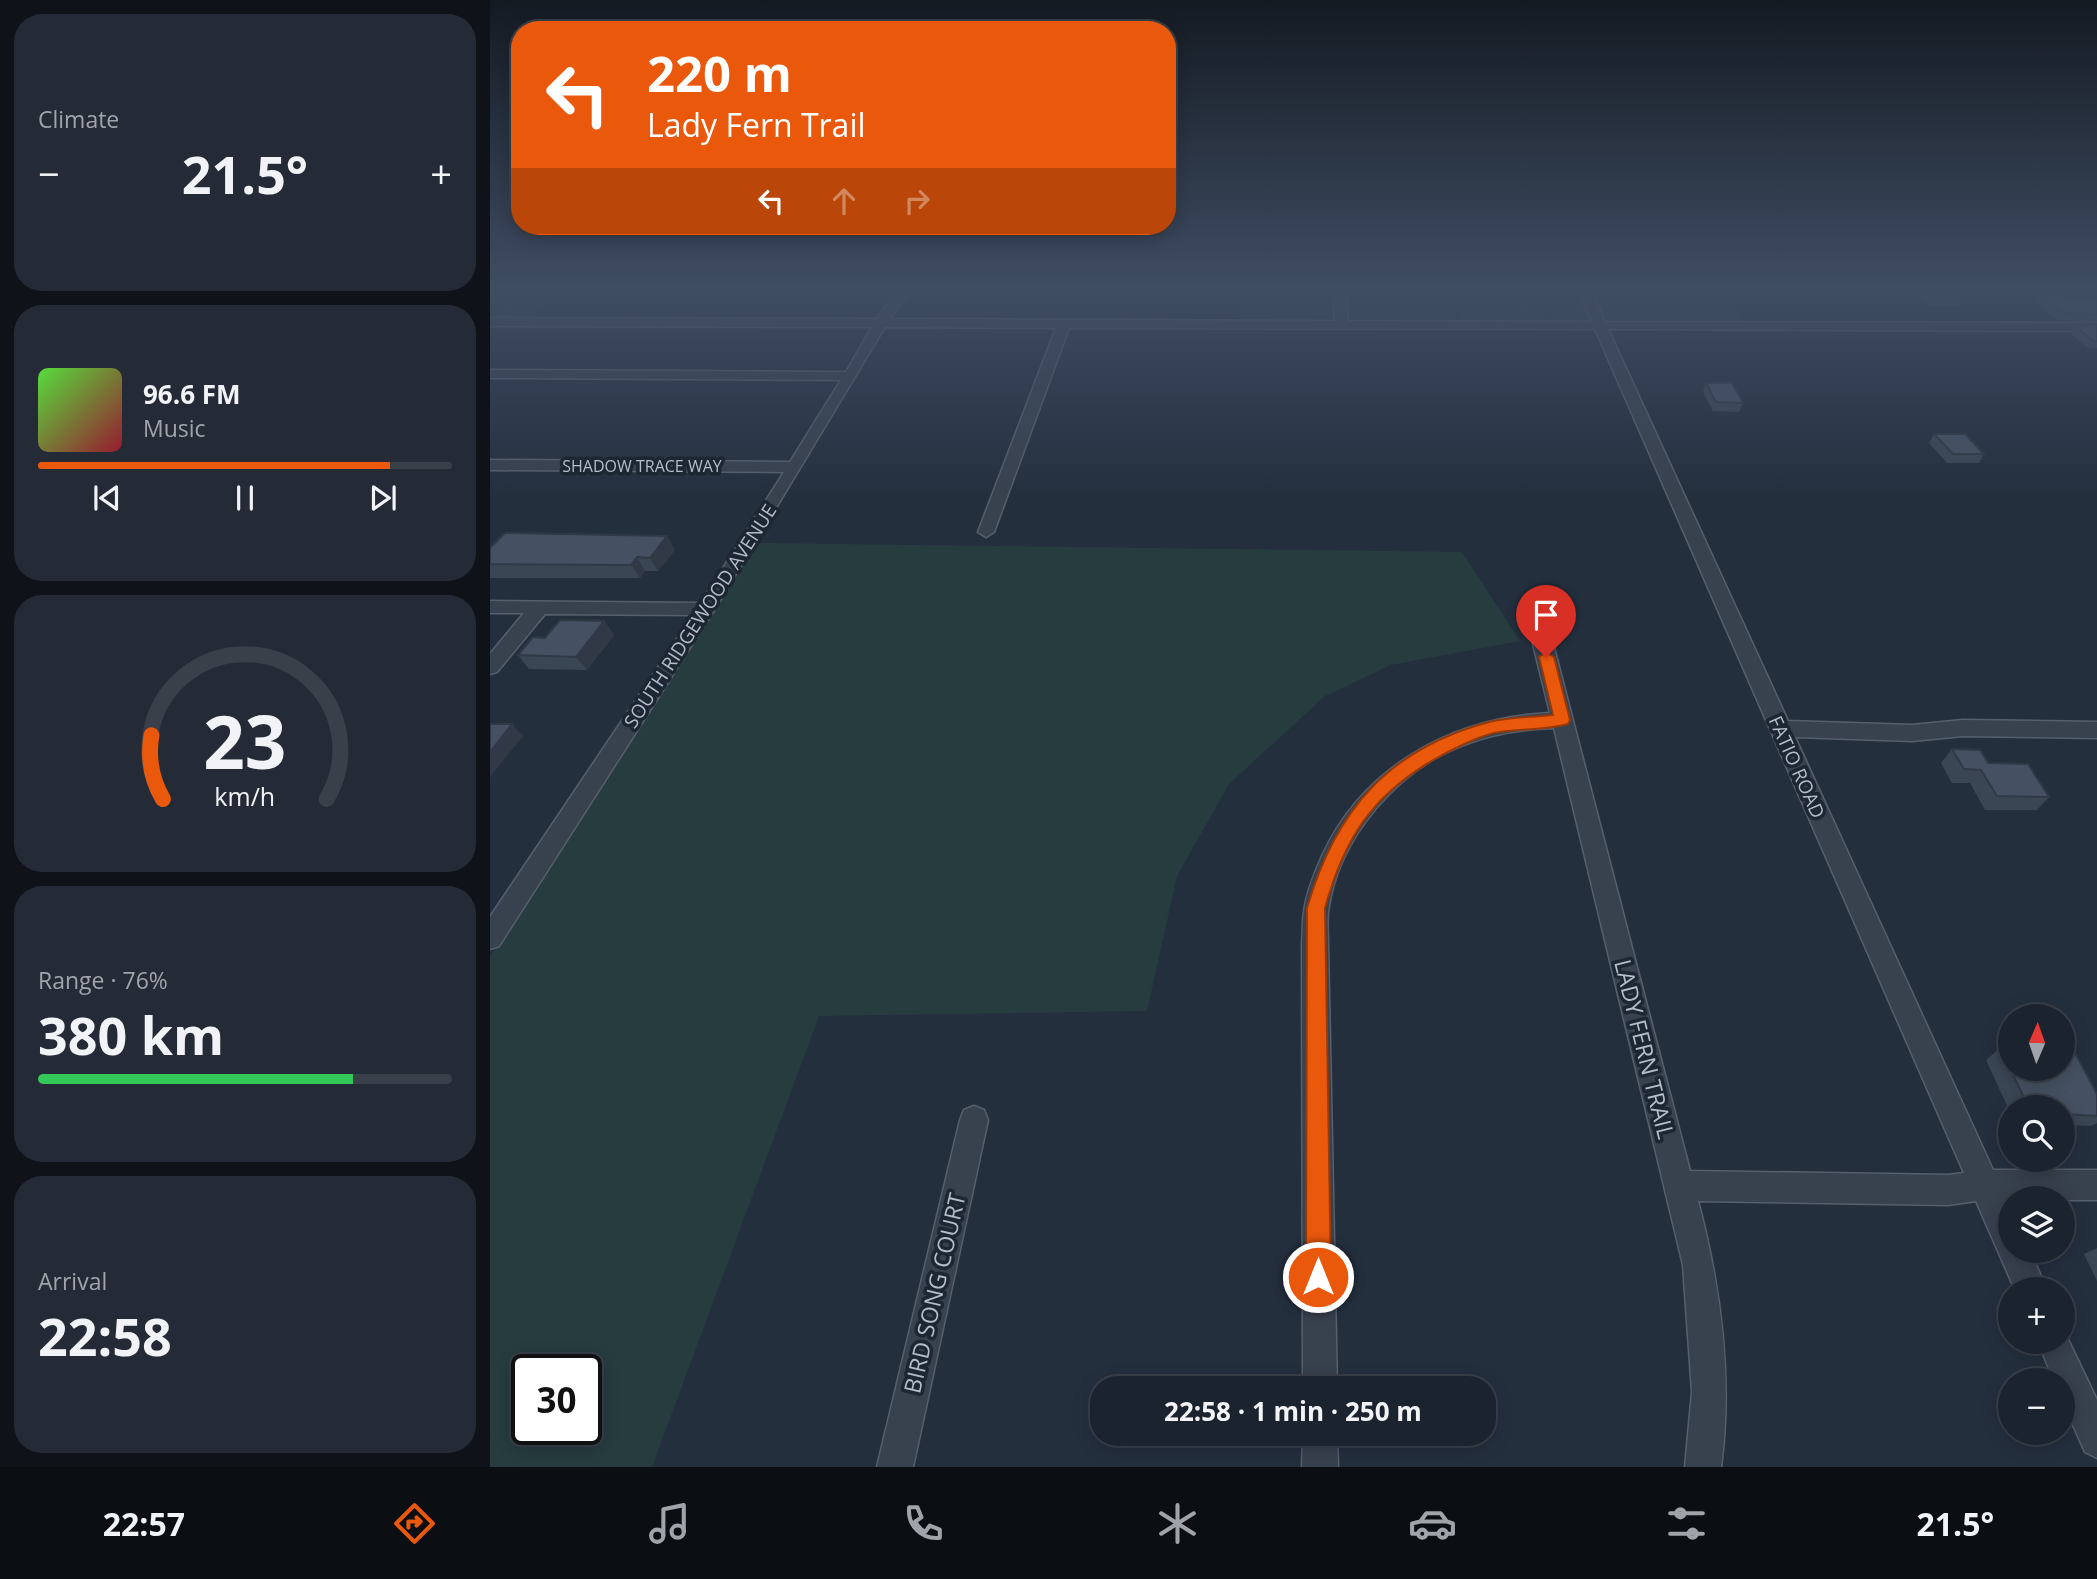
<!DOCTYPE html>
<meta charset="utf-8">
<style>
body{margin:0;font-family:"Open Sans",sans-serif;background:#242b36;color:#f1f3f6;height:100vh;display:flex;flex-direction:column;font-size:26px;white-space:nowrap}
*{box-sizing:border-box;margin:0}
p{font-size:23px;color:#a0a4aa}
.icon{flex:none;width:38px;height:38px;fill:none;stroke:currentColor;stroke-width:2;stroke-linecap:round;stroke-linejoin:round}
.map{position:relative;flex:1;overflow:hidden}
.side{display:flex;flex-direction:column;gap:14px;padding:14px;background:#0f1319;width:490px}
.side>*{flex:none}
.top-card{position:absolute;left:21px;top:21px;width:665px;height:214px;border-radius:28px;box-shadow:0 4px 18px #0003,0 0 0 2px #39404a;background:#ea580c;color:#fff;overflow:hidden}
.needle{width:46px;rotate:2deg}
.tools{position:absolute;left:1508px;top:1004px;display:grid;gap:14px}
.tools a{display:grid;place-items:center;width:77px;height:77px;border-radius:50%;background:#1b232e;box-shadow:0 4px 18px #0003,0 0 0 2px #39404a;font-size:35px}
.speed{position:absolute;left:21px;top:1354px;display:flex;gap:14px;font-size:35px;font-weight:700;text-align:center}
.speed>*{display:grid;place-content:center;width:91px;height:91px;border-radius:50%;background:#1b232e;box-shadow:0 4px 18px #0003,0 0 0 2px #39404a;line-height:1}
.speed .limit{border:4px solid #111;border-radius:10px;background:#fff;color:#111}
.pin{position:absolute;display:grid;place-items:center;width:60px;height:60px;color:#fff;margin:-72px -30px;border-radius:50% 50% 50% 0;rotate:-45deg;box-shadow:0 0 7px #0007}
.pin .icon{rotate:45deg}
.me{position:absolute;width:77px;margin:-38px;rotate:0deg;stroke-linejoin:round;filter:drop-shadow(0 0 5px #0008)}
.turn{display:flex;align-items:center;gap:24px;height:147px;padding:0 21px;font-size:32px}
.turn .icon{width:91px;height:91px;stroke-width:2.5}
.turn b{display:block;font-size:49px;line-height:60px}
.lanes{display:flex;align-items:center;height:66px;padding:0 21px;background:#0003;justify-content:center;gap:35px;direction:ltr}
.lanes .off{opacity:.35}
.big{font-size:52px;font-weight:700;line-height:1.1}
.side .card{flex:1;display:flex;flex-direction:column;justify-content:center;gap:10px;min-width:0;padding:0 24px;border-radius:28px;background:#242b36}
.side .dial{align-items:center;gap:0}
.dial svg{height:182px;overflow:visible;fill:none;stroke:#39404a;stroke-width:7;stroke-linecap:round;text-anchor:middle}
.dial text{fill:#f1f3f6;stroke:none}
.song{display:flex;align-items:center;gap:21px}
.cover{width:84px;height:84px;border-radius:10px;background:linear-gradient(135deg,hsl(110 70% 55%),hsl(350 70% 35%))}
.played{height:7px;border-radius:4px;background:linear-gradient(90deg,#ea580c 85%,#39404a 85%)}
.keys{display:flex;justify-content:space-around;direction:ltr}
.heat{display:flex;justify-content:space-between;align-items:center;font-size:38px;direction:ltr}
.charge{height:10px;border-radius:5px;background:linear-gradient(90deg,#34c759 76%,#39404a 0)}
.trip{position:absolute;left:600px;top:1376px;width:406px;height:70px;border-radius:28px;background:#1b232e;box-shadow:0 4px 18px #0003,0 0 0 2px #39404a;font-weight:700;line-height:70px;text-align:center}
.tabs{display:flex;height:112px;justify-content:space-around;align-items:center;background:#0b0e12;color:#a0a4aa}
.tabs .icon{width:49px;height:49px}
.tabs .current{color:#ea580c}
.tabs b{font-size:32px;color:#f1f3f6}
main{display:flex;flex:1;min-height:0}
.map>svg:first-child{display:block}
</style>
<main>
<section class="side">
<div class="card"><p>Climate</p>
<div class="heat"><a>−</a><b class="big">21.5°</b><a>+</a></div>
</div>
<div class="card">
<div class="song"><i class="cover"></i><div><b>96.6 FM</b><p>Music</p></div></div>
<div class="played"></div>
<div class="keys"><svg class="icon" aria-label="previous" viewBox="0 0 24 24"><path d="M18 5L8 12l10 7zM5 5v14"/></svg><svg class="icon" aria-label="pause" viewBox="0 0 24 24"><path d="M8 5v14M16 5v14"/></svg><svg class="icon" aria-label="next" viewBox="0 0 24 24"><path d="M6 5l10 7-10 7zM19 5v14"/></svg></div>
</div>
<div class="card dial"><svg viewBox="0 0 100 80">
<path d="M14 69A42 42 0 1 1 86 69"/>
<path d="M14 69A42 42 0 0 1 9 41" stroke="#ea580c"/>
<text x="50" y="56" font-size="32" font-weight="700">23</text>
<text x="50" y="72" font-size="11">km/h</text>
</svg></div>
<div class="card"><p>Range · 76%</p><b class="big">380 km</b><div class="charge"></div></div>
<div class="card"><p>Arrival</p><b class="big">22:58</b></div>
</section>
<div class="map">
<svg width="1607" height="1467" viewBox="0 0 1607 1467">
<rect width="100%" height="100%" fill="#242f3e"/>
<g fill="#263c3f" fill-rule="evenodd">
<polygon points="0,290 73,290 38,319 0,319"/>
<polygon points="753,290 961,290 968,320 749,320"/>
<polygon points="963,290 1087,290 1100,320 1061,320 1050,292 1059,320 970,320"/>
<polygon points="1092,290 1233,290 1254,322 1105,322"/>
<path d="M266,543L972,552L1030,641L901,665L835,696L739,784L687,876L657,1011L329,1016L162,1467H0V956ZM37,1370H96V1430H37Z"/>
</g>
<g fill="none" stroke-linecap="round" stroke-linejoin="round">
<g stroke="#565f6c" stroke-width="3">
<g id="minor">
<path d="M408,290H420L400,319L845,321L844,290H856L858,321L1102,322L1088,290H1100L1115,322L1607,323V331L1118,329L1298,721L1422,725L1473,720L1607,722V738L1473,736L1422,741L1305,737L1503,1170H1607V1200H1517L1521,1208V1251H1540L1557,1290H1525L1486,1201L1458,1205L1208,1201C1231,1288 1243,1378 1231,1467H1195L1202,1392L1193,1265L1064,728C1035,729 1007,733 979,743C909,767 848,837 838,912C837,922 838,933 838,944L847,1388H813L812,944C813,933 812,922 814,912C816,893 824,874 832,856C874,765 963,718 1060,713L1041,636L1044,631H1058L1061,636L1200,1171L1458,1175L1474,1173L1105,329L579,328L504,532L496,537L488,532L566,328L395,327L225,609L9,946L0,949V917L203,615L55,614L7,672L0,674V654L34,613H0V601L211,603L294,472L0,470V460L300,462L351,380L0,378V370L356,372L382,327L0,326V318L387,319Z"/>
<polygon points="484,1106 494,1110 498,1120 423,1467 387,1467 470,1120 474,1110"/>
<polygon points="1573,1329 1607,1400 1607,1458 1595,1452 1573,1403 1573,1381 1564,1381 1548,1342 1573,1342"/>
<polygon points="813,1433 847,1433 848,1467 812,1467"/>
</g>
</g>
<use href="#minor" fill="#38414e" fill-rule="evenodd"/>
</g>
<g fill="#3b4654">
<polygon points="1423,290 1465,290 1472,298 1468,306 1438,306"/>
<polygon points="1551,295 1580,300 1607,300 1607,321 1567,320 1546,302"/>
<polygon points="1607,325 1607,348 1598,348 1581,334 1586,326"/>
<polygon points="1216,383 1253,403 1249,412 1223,411 1213,392"/>
<polygon points="1444,434 1494,454 1489,463 1457,463 1439,443"/>
<polygon points="0,548 185,550 168,571 155,571 150,578 0,578"/>
<polygon points="114,621 124,635 97,670 39,669 28,655 55,638"/>
<polygon points="1462,749 1498,763 1559,797 1547,810 1495,810 1480,783 1462,783 1451,763"/>
<polygon points="1510,1048 1607,1094 1607,1123 1601,1126 1573,1125 1573,1108 1521,1108 1521,1114 1496,1060"/>
<polygon points="1607,1248 1607,1281 1594,1254"/>
</g>
<g fill="#303945">
<polygon points="177,536 185,550 168,571 160,558"/>
<polygon points="147,557 155,571 150,578 141,565"/>
<polygon points="114,621 124,635 97,670 86,657"/>
<polygon points="22,724 33,736 0,777 0,752"/>
</g>
<g fill="#455162" stroke="#303945" stroke-width="2">
<polygon points="1435,290 1465,290 1472,298 1442,298"/>
<polygon points="1551,295 1574,295 1580,300 1607,300 1607,314 1571,313"/>
<polygon points="1607,325 1607,341 1603,341 1586,326"/>
<polygon points="1216,383 1242,383 1253,403 1226,402"/>
<polygon points="1444,434 1475,434 1494,454 1463,454"/>
<polygon points="15,533 177,536 160,558 147,557 141,565 0,564 0,548"/>
<polygon points="70,620 114,621 86,657 28,655 43,637 55,638"/>
<polygon points="0,724 22,724 0,752"/>
<polygon points="1462,749 1490,750 1498,763 1538,764 1559,797 1507,796 1491,770 1474,769"/>
<polygon points="1510,1048 1521,1049 1521,1069 1573,1069 1573,1051 1584,1051 1607,1094 1607,1116 1573,1114 1573,1108 1539,1108"/>
</g>
<linearGradient id="sky" x2="0" y2="1"><stop stop-color="#141a22"/><stop offset="0.58" stop-color="#3f4d63"/><stop offset="1" stop-color="#3f4d63" stop-opacity="0"/></linearGradient>
<rect width="1607" height="496" fill="url(#sky)"/>
<path fill="#ea580c" stroke="#983908" stroke-width="2" d="M1056,652L1064,657L1080,720L1078,724C1054,731 1028,728 1004,733C984,738 963,749 945,759C882,795 854,839 835,908L841,1277L837,1285L828,1289L820,1285L816,1277L817,908C845,811 898,749 999,722C1019,717 1042,717 1063,715L1049,657Z"/>
<g text-anchor="middle" dominant-baseline="central" stroke-width="7" stroke-linejoin="round" paint-order="stroke">
<g font-size="16" fill="#b4bcc9" stroke="#1d2633">
<text x="152" y="466">SHADOW TRACE WAY</text>
</g>
<g font-size="19" fill="#b4bcc9" stroke="#1d2633">
<text transform="translate(210 616) rotate(-57)">SOUTH RIDGEWOOD AVENUE</text>
<text transform="translate(1307 767) rotate(66)">FATIO ROAD</text>
</g>
<g font-size="23" fill="#b4bcc9" stroke="#1d2633">
<text transform="translate(1155 1049) rotate(76)">LADY FERN TRAIL</text>
<text transform="translate(444 1293) rotate(-77)">BIRD SONG COURT</text>
</g>
</g>
</svg>
<div class="tools">
<a><svg class="needle" viewBox="-14 -14 28 28"><path d="M0-13l5 13h-10z" fill="#e53935"/><path d="M0 13l5-13h-10z" fill="#a0a4aa"/></svg></a>
<a><svg class="icon" aria-label="search" viewBox="0 0 24 24"><circle cx="10" cy="10" r="6"/><path d="M15 15l6 6"/></svg></a>
<a><svg class="icon" aria-label="layers" viewBox="0 0 24 24"><path d="M12 4l9 5-9 5-9-5zM3 14l9 5 9-5"/></svg></a>
<a>+</a>
<a>−</a>
</div>
<div class="speed"><div class="limit">30</div></div>
<div class="pin" style="left:1056px;top:657px;background:#d93025"><svg class="icon" aria-label="arrive" viewBox="0 0 24 24"><path d="M6 21V4h12l-3 4 3 4H6"/></svg></div>
<svg class="me" style="left:828px;top:1277px" viewBox="-20 -20 40 40"><circle r="17" fill="#ea580c" stroke="#fff" stroke-width="3"/><path d="M0-11L8 9 0 5-8 9z" fill="#fff"/></svg>
<div class="trip">22:58 · 1 min · 250 m</div>
<div class="top-card">
<div class="turn"><svg class="icon" aria-label="left" viewBox="0 0 24 24"><path d="M17 20v-9H6M10 6l-5 5 5 5"/></svg><div><b>220 m</b>Lady Fern Trail</div></div>
<div class="lanes"><svg class="icon" aria-label="left" viewBox="0 0 24 24"><path d="M17 20v-9H6M10 6l-5 5 5 5"/></svg><svg class="icon off" aria-label="ahead" viewBox="0 0 24 24"><path d="M12 20V5M6 11l6-6 6 6"/></svg><svg class="icon off" aria-label="right" viewBox="0 0 24 24"><path d="M7 20v-9h11M14 6l5 5-5 5"/></svg></div>
</div>
</div>
</main>
<nav class="tabs">
<b>22:57</b>
<svg class="icon current" aria-label="directions" viewBox="0 0 24 24"><path d="M12 3l9 9-9 9-9-9zM9 14v-3h6M13 9l2 2-2 2"/></svg>
<svg class="icon" aria-label="music" viewBox="0 0 24 24"><path d="M9 18V5l10-2v13"/><circle cx="6" cy="18" r="3"/><circle cx="16" cy="16" r="3"/></svg>
<svg class="icon" aria-label="phone" viewBox="0 0 24 24"><path d="M5 4h4l2 5-3 2q2 4 5 5l2-3 5 2v4C11 20 4 13 5 4z"/></svg>
<svg class="icon" aria-label="climate" viewBox="0 0 24 24"><path d="M12 3v18M4 7l16 10M4 17L20 7"/></svg>
<svg class="icon" aria-label="car" viewBox="0 0 24 24"><path d="M5 17H2v-5l4-1 3-4h7l3 4 3 1v5h-3M9 17h6M6 11h13"/><circle cx="7" cy="17" r="2"/><circle cx="17" cy="17" r="2"/></svg>
<svg class="icon" aria-label="filters" viewBox="0 0 24 24"><path d="M4 7h16M4 17h16"/><circle cx="9" cy="7" r="2"/><circle cx="15" cy="17" r="2"/></svg>
<b>21.5°</b>
</nav>
